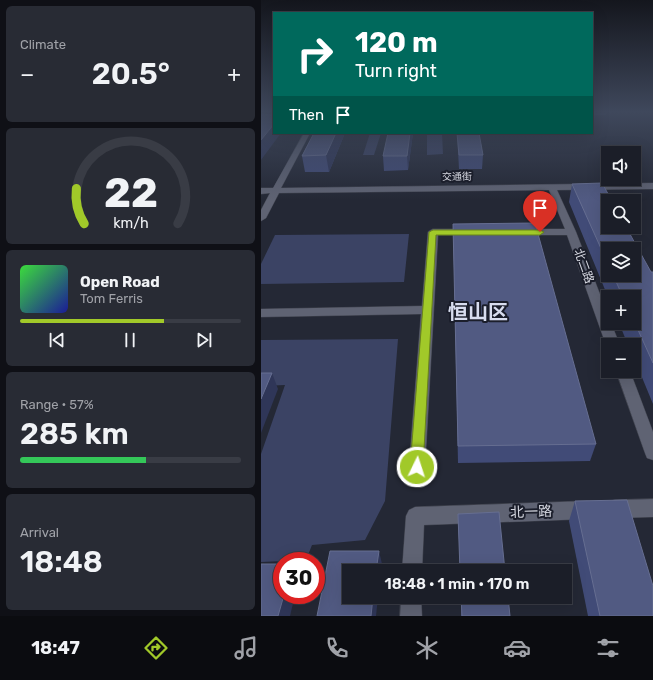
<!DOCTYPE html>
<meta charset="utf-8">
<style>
body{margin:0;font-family:Rubik,"Noto Sans SC",sans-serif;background:#282b34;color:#f1f3f6;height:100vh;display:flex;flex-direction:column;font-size:15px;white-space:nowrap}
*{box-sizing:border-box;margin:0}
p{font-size:13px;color:#a0a2a8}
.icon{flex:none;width:22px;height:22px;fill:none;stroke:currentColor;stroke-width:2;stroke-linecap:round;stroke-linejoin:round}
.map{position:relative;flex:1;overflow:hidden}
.sheet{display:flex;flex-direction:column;gap:6px;padding:6px;background:#0f1016;width:261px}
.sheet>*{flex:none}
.banner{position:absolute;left:12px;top:12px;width:320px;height:122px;border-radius:0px;box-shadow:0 4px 16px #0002,0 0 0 1px #393c45;background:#00695c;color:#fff;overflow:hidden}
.fabs{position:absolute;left:340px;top:146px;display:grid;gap:8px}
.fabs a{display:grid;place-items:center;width:40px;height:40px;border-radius:0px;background:#1b1e28;box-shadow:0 4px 16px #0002,0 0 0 1px #393c45;font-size:20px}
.speed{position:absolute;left:12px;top:552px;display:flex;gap:8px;font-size:20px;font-weight:700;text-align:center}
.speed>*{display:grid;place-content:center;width:52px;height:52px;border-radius:50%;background:#1b1e28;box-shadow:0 4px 16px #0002,0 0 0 1px #393c45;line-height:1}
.speed .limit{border:6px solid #d22;background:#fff;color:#111}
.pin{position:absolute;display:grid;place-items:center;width:34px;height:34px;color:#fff;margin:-41px -17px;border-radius:50% 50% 50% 0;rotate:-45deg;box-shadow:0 0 4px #0007}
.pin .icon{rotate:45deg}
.me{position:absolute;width:44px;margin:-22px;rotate:4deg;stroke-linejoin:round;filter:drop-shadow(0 0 3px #0008)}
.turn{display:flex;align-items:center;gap:14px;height:84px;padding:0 16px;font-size:18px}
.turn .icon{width:52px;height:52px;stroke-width:2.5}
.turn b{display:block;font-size:28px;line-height:34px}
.then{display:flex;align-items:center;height:38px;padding:0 16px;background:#0003;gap:8px;font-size:15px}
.big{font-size:30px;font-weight:600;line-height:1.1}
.sheet .tile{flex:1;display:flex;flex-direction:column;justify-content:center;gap:6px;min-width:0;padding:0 14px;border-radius:6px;background:#282b34}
.sheet .dial{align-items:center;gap:0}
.dial svg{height:104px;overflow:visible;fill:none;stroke:#393c45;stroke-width:7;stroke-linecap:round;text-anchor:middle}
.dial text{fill:#f1f3f6;stroke:none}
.song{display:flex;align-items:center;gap:12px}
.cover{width:48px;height:48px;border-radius:6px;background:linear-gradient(135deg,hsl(120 70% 55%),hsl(240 70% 35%))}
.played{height:4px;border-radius:2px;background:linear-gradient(90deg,#a1c929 65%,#393c45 65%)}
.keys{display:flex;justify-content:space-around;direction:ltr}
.heat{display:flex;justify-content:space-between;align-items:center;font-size:22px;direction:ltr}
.charge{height:6px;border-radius:3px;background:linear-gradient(90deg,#34c759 57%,#393c45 0)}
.trip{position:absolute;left:81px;top:564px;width:230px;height:40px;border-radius:0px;background:#1b1e28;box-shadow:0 4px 16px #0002,0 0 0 1px #393c45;font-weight:600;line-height:40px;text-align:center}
.tabs{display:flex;height:64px;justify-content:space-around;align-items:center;background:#0b0c10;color:#a0a2a8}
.tabs .icon{width:28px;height:28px}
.tabs .active{color:#a1c929}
.tabs b{font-size:18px;color:#f1f3f6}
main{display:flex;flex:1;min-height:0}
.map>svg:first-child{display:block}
</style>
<main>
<section class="sheet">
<div class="tile"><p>Climate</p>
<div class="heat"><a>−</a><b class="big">20.5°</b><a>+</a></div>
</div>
<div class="tile dial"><svg viewBox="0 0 100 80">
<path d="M14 69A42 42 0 1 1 86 69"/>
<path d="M14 69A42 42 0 0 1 8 42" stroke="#a1c929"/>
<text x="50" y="56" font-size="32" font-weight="700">22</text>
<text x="50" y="72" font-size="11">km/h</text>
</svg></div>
<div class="tile">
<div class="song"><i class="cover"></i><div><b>Open Road</b><p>Tom Ferris</p></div></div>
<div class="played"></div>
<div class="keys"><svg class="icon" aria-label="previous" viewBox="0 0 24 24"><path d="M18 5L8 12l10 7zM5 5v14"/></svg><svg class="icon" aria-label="pause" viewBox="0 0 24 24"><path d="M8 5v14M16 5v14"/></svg><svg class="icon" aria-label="next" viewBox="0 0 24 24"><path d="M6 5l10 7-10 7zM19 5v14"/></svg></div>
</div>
<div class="tile"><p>Range · 57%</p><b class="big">285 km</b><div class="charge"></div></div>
<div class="tile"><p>Arrival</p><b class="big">18:48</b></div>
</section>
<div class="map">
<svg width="392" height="616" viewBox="0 0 392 616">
<rect width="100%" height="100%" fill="#242835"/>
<g fill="#3b4364">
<polygon points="109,133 120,133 113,155 102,155"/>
<polygon points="166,133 181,133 182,154 166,155"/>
<polygon points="148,234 143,282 0,284 0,264 14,235"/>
<polygon points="137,339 124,501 104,540 51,545 45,560 0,562 0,454 24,385 0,386 0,340"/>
</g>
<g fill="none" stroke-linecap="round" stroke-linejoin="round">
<g stroke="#41444f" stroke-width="1">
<g id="minor">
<polygon points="43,133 49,133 20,188 392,183 392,189 296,190 315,232 347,315 347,323 350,323 359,345 347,345 347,348 345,345 306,235 262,235 257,232 262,229 304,229 288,190 18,193 5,218 0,221 0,210 9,193 0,194 0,188 12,188"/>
<polygon points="172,229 207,229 212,232 207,235 177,235 164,467 162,472 156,474 150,472 148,467 160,314 0,317 0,309 161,306 167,232"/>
<polygon points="355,371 369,371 392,432 392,460 386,458 384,453"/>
<polygon points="392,499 392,517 353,518 347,515 344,509 347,503 353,500"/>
<polygon points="327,501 333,504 336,510 333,516 327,519 163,525 161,571 141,571 145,516 148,510 154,507"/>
<polygon points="140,597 160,597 161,616 139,616"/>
</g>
</g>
<use href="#minor" fill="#5f6373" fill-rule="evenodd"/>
</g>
<g fill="#414b77" fill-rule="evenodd">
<rect x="331" y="113" width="14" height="2"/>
<polygon points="53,133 84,133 68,172 44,172 41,156"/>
<polygon points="152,133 147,170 123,171 122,156"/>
<polygon points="196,133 218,133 222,155 221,169 198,169"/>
<path d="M311,184L390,272H392V404L373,358V345H367L358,323H373V297H347L308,202ZM347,249L373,275H347Z"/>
<polygon points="192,224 335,444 329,461 197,463"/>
<polygon points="314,501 392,616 327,616 308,521"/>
<polygon points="197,514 244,571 199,571"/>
<polygon points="200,597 247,597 249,616 200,616"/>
</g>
<g fill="#2f3658">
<polygon points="13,124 13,133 20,133 0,160 0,140"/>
<polygon points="75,133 84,133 68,172 65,155"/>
<polygon points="149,133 152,133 147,170 146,156"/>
<polygon points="11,373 17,389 0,433 0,399"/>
<polygon points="118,551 121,564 120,571 115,571"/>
<polygon points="23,595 34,595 29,616 17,616"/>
<polygon points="112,597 117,597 115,616 110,616"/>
</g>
<g fill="#515a82" stroke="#666e91">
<polygon points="11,113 13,113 13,124 0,140 0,114 11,115"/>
<polygon points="53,133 75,133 65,155 41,156"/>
<polygon points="127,133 149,133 146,156 122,156"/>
<polygon points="196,133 218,133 222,155 198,155"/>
<polygon points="341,183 351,201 347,201 347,227 365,227 390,272 392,272 392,363 373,321 373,297 362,297 352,275 373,275 373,249 347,249 347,264 311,184"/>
<polygon points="274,223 335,444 197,446 192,224"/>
<polygon points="0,373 11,373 0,399"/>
<polygon points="366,500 392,586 392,616 339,616 314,501"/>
<polygon points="238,512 244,571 199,571 197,514"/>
<polygon points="69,551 118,551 115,571 88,571 88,597 112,597 110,616 56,616"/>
<polygon points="0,564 21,564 21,595 23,595 17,616 0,616"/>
<polygon points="200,597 247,597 249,616 201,616"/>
</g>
<linearGradient id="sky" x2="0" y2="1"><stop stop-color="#14161d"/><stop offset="0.56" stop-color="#3f485c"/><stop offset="1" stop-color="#3f485c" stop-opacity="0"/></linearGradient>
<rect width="392" height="200" fill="url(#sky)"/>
<polygon fill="#a1c929" stroke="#69831b" points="172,230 279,230 283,232 279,235 175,235 162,467 160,471 156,473 151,471 149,467 168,232"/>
<g text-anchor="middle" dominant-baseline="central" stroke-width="4" stroke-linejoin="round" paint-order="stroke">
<g font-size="10" fill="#d6d8e1" stroke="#1b1e2b">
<text transform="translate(196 177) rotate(-1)">交通街</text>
</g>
<g font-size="12" fill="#d6d8e1" stroke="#1b1e2b">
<text transform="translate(323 266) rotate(70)">北二路</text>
</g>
<g font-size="14" fill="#d6d8e1" stroke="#1b1e2b">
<text transform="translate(270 512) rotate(-2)">北一路</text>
</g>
<g font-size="20" font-weight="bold" fill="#d8ddef" stroke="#1b1e2b">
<text x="217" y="312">恒山区</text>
</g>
</g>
</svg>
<div class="fabs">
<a><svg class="icon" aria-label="sound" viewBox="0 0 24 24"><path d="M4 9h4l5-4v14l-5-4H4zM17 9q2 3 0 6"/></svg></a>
<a><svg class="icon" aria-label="search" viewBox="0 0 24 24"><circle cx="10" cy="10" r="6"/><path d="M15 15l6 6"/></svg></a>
<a><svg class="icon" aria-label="layers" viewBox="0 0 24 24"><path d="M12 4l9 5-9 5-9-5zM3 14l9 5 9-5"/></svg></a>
<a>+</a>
<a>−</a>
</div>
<div class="speed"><div class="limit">30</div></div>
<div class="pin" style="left:279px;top:232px;background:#d93025"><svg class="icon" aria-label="arrive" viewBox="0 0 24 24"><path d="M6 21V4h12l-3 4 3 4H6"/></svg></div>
<svg class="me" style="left:156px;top:467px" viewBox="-20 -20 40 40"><circle r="17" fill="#a1c929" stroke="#fff" stroke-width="3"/><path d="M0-11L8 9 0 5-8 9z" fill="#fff"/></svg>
<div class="trip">18:48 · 1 min · 170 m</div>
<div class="banner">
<div class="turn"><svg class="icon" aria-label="right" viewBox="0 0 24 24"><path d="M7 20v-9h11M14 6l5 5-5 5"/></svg><div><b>120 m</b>Turn right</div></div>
<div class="then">Then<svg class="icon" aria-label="arrive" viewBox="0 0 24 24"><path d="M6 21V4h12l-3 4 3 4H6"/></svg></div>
</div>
</div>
</main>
<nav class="tabs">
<b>18:47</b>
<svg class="icon active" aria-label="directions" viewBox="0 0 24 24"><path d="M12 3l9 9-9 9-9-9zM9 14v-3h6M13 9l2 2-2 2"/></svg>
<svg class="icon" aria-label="music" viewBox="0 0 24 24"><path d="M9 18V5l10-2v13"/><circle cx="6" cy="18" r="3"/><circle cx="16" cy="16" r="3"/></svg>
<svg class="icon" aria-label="phone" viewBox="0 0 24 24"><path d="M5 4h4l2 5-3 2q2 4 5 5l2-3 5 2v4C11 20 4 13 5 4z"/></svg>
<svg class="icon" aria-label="climate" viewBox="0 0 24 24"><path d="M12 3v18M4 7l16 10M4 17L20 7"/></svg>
<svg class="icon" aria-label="car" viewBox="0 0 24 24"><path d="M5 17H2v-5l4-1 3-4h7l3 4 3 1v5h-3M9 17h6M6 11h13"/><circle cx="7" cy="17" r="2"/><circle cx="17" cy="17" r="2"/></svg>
<svg class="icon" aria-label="filters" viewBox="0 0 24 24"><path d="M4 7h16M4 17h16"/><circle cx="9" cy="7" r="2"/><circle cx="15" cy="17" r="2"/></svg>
</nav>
